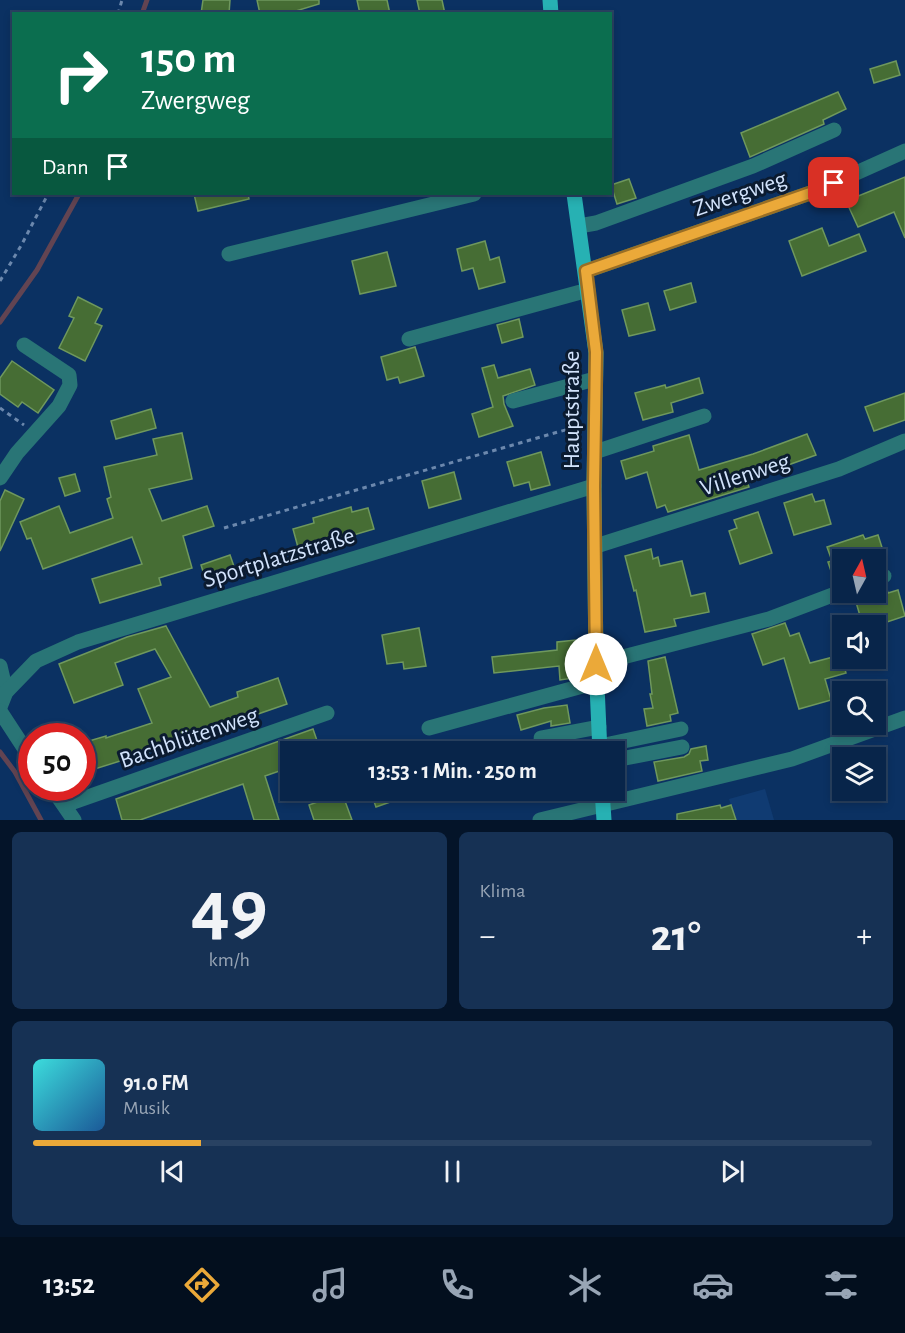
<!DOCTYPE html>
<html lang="de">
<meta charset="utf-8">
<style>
body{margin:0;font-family:"Alegreya Sans",sans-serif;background:#163154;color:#f1f3f6;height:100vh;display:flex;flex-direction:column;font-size:22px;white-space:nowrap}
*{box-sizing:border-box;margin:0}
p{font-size:20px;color:#98a5b5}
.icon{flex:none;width:33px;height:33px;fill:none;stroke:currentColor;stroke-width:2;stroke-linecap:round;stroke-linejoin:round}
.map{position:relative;height:820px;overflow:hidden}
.side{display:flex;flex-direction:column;gap:12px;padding:12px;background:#041429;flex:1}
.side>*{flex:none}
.guide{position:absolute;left:12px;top:12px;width:600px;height:183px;border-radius:0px;box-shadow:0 3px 9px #0003,0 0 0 2px #294262;background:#0b6e4f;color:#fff;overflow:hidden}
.needle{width:39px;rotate:8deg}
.buttons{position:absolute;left:832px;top:549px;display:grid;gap:12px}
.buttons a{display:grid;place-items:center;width:54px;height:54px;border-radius:0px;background:#08254a;box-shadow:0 3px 9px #0003,0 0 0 2px #294262;font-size:30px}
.speed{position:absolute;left:18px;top:723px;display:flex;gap:12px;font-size:30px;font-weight:700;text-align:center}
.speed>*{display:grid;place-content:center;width:78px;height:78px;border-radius:50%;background:#08254a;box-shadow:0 3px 9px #0003,0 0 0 2px #294262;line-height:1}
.speed .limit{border:9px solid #d22;background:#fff;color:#111}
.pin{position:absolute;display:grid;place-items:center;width:51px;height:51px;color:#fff;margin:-26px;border-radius:12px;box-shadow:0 3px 9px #0006}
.me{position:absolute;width:66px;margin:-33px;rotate:0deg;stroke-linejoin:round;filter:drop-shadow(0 0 4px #0008)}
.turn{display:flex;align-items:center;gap:21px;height:126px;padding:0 30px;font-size:27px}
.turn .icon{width:78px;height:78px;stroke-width:2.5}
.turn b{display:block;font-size:42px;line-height:51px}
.then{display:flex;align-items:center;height:57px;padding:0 30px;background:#0003;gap:12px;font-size:22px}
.big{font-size:45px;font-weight:700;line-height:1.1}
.side .widget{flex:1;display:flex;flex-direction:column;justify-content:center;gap:9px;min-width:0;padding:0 21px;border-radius:9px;background:#163154}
.side .dial{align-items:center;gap:0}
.dial b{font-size:78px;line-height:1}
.song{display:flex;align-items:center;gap:18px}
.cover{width:72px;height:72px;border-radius:9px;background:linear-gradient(135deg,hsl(180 70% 55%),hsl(210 70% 35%))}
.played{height:6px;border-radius:3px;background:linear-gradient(90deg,#eba939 20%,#294262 20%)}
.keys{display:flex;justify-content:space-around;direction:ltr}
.heat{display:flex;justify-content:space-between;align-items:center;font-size:33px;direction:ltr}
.side .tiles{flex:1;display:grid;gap:12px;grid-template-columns:1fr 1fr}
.widget:last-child{grid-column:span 2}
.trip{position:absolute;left:280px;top:741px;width:345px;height:60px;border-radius:0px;background:#08254a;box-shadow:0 3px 9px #0003,0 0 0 2px #294262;font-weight:700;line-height:60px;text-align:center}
.tabs{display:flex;height:96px;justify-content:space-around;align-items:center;background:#030f1e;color:#98a5b5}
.tabs .icon{width:42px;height:42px}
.tabs .on{color:#eba939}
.tabs b{font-size:27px;color:#f1f3f6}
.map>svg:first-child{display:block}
</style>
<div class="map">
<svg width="905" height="820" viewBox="0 0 905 820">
<rect width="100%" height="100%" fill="#0b3162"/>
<polygon fill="#103b72" points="765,789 774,820 736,820 729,799"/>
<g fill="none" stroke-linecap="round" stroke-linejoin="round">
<g stroke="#624452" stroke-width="5">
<polyline points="142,14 147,0"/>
<polyline points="0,322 37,270 79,194"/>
<polyline points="0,752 15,772 41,820"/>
</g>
</g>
<g fill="#466d34" stroke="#6f985d" stroke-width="1.5">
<polygon points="203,0 230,0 229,14 201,14"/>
<polygon points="257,0 319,0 319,4 286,14 260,14"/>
<polygon points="357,0 387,0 390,14 360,14"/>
<polygon points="417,0 442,0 445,14 420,14"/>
<polygon points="896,61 900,75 874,83 870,69"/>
<polygon points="838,92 846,109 823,120 824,124 750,157 741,133"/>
<polygon points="905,177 905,238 894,212 858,227 846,201"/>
<polygon points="629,179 636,198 617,204 611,185"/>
<polygon points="194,194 248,194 249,199 198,211"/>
<polygon points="822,228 829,246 859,234 866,251 802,276 789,241"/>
<polygon points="485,241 490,260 499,257 505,282 479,289 473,268 462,271 457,249"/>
<polygon points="387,252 396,286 360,294 352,261"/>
<polygon points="691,283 696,302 670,310 664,291"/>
<polygon points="78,297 102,309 95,323 102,326 85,361 59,348 74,318 69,316"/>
<polygon points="648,303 655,330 629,336 622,310"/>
<polygon points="519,319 523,337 502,343 497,325"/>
<polygon points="415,347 424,376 400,383 398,377 387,380 381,357"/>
<polygon points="12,361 54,390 38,413 22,402 18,407 0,394 0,378"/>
<polygon points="494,365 498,378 530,369 535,385 503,396 504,404 513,426 479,437 472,414 493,407 482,368"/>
<polygon points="699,378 703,393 671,403 673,412 643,420 635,393 665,385 666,388"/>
<polygon points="905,393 905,420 874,431 865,407"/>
<polygon points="151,409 156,428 116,439 111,421"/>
<polygon points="182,433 192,479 149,489 162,521 207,506 214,526 183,536 192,568 159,578 161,585 100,603 92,579 142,564 132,537 43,569 31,538 27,539 20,522 59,506 70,533 113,518 107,499 111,497 104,467 157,455 153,439"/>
<polygon points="807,434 816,455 752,478 753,480 747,481 749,487 668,512 665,505 657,508 647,472 626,479 621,461 654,451 653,446 689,435 699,470 753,454"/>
<polygon points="541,452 550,485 531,490 529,482 514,486 507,462"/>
<polygon points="454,472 461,499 429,508 422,481"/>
<polygon points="75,474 80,491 65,496 59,478"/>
<polygon points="5,490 24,499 0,551 0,501"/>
<polygon points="812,494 815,502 824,500 831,524 794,535 784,503"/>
<polygon points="351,507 352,512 368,508 374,529 350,536 352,543 322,551 321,544 299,551 293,529 314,523 313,518"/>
<polygon points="758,512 772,553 740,564 729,531 737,528 734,520"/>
<polygon points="863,535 865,539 878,535 886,560 843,560 843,581 835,583 828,562 832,561 827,547"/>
<polygon points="651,549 653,559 658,557 660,566 682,561 691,596 705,593 709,612 674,619 676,626 645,632 636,590 634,591 625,556"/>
<polygon points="230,555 237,575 207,584 201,565"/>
<polygon points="886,586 888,593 898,590 905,616 875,626 863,626 853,592 876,592 876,589"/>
<polygon points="785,623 790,636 799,633 810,663 841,655 846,673 825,679 831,700 799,709 784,658 763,665 752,634"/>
<polygon points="166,626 210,707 238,697 237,692 278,678 287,704 229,724 231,729 191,742 190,739 82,773 82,743 106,736 106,738 152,723 138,689 171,677 155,649 115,663 123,685 74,703 59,664 127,637"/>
<polygon points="419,628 426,666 404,669 403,662 387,664 382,635"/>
<polygon points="576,640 580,677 560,680 559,666 494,673 492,657 557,650 557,642"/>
<polygon points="665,657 678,713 670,715 671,721 647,726 644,709 653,708 650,694 652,694 648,661"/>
<polygon points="567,705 570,723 551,726 551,721 521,730 517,715 544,708"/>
<polygon points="313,729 321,752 291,752 291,767 265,776 279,820 254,820 243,784 140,820 122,820 116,799"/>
<polygon points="706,746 708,760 700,761 702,771 658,781 654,762 684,757 689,754 691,749"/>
<polygon points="370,790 416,790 416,793 376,807"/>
<polygon points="342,793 352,820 314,820 309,805"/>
<polygon points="720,805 721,808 731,805 736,820 677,820 677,814"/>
</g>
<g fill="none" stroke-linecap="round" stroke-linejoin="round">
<g stroke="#6c88ad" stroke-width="3" stroke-dasharray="4.5 4.5" stroke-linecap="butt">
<polyline points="118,14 122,0"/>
<polyline points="0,281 22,244 48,194"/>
<polyline points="0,408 24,425"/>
<polyline points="224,528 579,426"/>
</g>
<g stroke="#297576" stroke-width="15">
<polyline points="579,226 596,223 753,166 834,130"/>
<polyline points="229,254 474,194"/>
<polyline points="586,271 816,191 905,151"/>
<polyline points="409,339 588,290"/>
<polyline points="513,401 595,379"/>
<polyline points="595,452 704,416"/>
<polyline points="0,478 17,453 59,406 70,385 69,375 24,345"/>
<polyline points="596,546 839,469 905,441"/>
<polyline points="876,579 884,576"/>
<polyline points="596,664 769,619 843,591"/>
<polyline points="0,666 6,692"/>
<polyline points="0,707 6,692 36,661 78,642 594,486"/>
<polyline points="0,711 32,760"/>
<polyline points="429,728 597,682"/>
<polyline points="541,738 599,727"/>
<polyline points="600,746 681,729"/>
<polyline points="615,760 682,747"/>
<polyline points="52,788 74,820"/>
<polyline points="65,805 327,713"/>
<polyline points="540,820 792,759 905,718"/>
</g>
<g stroke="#27b1b3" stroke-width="15">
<polyline points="550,0 551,14"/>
<polyline points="574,194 596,353 594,486 596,664 600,752"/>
<polyline points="602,790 604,820"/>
</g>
</g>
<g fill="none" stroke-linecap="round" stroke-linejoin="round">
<g stroke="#996e25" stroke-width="15">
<polyline id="route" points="596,664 594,486 596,352 586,271 816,191 834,183"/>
</g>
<use href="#route" stroke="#eba939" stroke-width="10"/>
</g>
<g text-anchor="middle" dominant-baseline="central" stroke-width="6" stroke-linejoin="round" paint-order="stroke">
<g font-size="24" fill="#d2e3fc" stroke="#0b1b30">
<text transform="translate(740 194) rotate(-19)">Zwergweg</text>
<text transform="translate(572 410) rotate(-90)">Hauptstraße</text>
<text transform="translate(745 475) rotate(-18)">Villenweg</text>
<text transform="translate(279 558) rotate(-17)">Sportplatzstraße</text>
<text transform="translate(189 738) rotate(-19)">Bachblütenweg</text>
</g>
</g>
</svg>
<div class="buttons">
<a><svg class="needle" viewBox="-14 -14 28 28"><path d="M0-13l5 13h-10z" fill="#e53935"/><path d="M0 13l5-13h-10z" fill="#98a5b5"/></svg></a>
<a><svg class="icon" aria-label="sound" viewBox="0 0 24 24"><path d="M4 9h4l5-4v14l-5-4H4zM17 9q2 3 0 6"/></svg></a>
<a><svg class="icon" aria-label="search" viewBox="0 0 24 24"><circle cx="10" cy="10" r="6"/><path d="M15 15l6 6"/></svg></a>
<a><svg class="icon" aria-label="layers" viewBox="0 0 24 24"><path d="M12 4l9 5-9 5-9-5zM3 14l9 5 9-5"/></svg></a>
</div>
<div class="speed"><div class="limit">50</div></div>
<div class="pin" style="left:834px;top:183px;background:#d93025"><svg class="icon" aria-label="arrive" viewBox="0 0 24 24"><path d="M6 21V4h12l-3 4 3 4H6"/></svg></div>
<svg class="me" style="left:596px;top:664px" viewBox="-20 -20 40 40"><circle r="19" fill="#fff"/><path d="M0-13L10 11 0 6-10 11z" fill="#eba939"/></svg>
<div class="trip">13:53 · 1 Min. · 250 m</div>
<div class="guide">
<div class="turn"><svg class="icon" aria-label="right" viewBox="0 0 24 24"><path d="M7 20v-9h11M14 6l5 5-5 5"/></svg><div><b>150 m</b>Zwergweg</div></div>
<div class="then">Dann<svg class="icon" aria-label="arrive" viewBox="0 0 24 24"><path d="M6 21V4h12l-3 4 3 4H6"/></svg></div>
</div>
</div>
<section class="side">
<div class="tiles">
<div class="widget dial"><b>49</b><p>km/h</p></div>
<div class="widget"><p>Klima</p>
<div class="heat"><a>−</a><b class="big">21°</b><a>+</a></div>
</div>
<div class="widget">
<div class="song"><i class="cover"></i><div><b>91.0 FM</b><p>Musik</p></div></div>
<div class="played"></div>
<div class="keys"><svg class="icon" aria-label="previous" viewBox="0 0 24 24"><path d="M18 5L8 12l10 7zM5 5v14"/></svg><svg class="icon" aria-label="pause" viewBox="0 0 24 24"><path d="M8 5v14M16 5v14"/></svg><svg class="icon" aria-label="next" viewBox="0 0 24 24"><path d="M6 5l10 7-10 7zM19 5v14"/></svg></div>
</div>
</div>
</section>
<nav class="tabs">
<b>13:52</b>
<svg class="icon on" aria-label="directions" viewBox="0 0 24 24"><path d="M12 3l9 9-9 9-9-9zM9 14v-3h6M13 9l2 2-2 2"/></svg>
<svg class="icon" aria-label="music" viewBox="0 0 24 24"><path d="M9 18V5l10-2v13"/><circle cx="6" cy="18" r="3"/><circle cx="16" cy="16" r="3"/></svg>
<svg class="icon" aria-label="phone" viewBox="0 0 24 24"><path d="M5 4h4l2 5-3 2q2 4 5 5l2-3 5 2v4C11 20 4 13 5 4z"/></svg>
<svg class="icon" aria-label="climate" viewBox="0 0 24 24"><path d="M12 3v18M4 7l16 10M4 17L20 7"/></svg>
<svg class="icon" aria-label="car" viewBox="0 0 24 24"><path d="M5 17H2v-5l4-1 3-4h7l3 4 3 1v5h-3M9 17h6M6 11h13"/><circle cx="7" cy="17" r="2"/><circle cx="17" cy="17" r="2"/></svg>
<svg class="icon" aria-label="filters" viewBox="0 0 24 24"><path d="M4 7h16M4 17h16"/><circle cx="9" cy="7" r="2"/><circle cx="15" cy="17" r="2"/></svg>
</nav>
